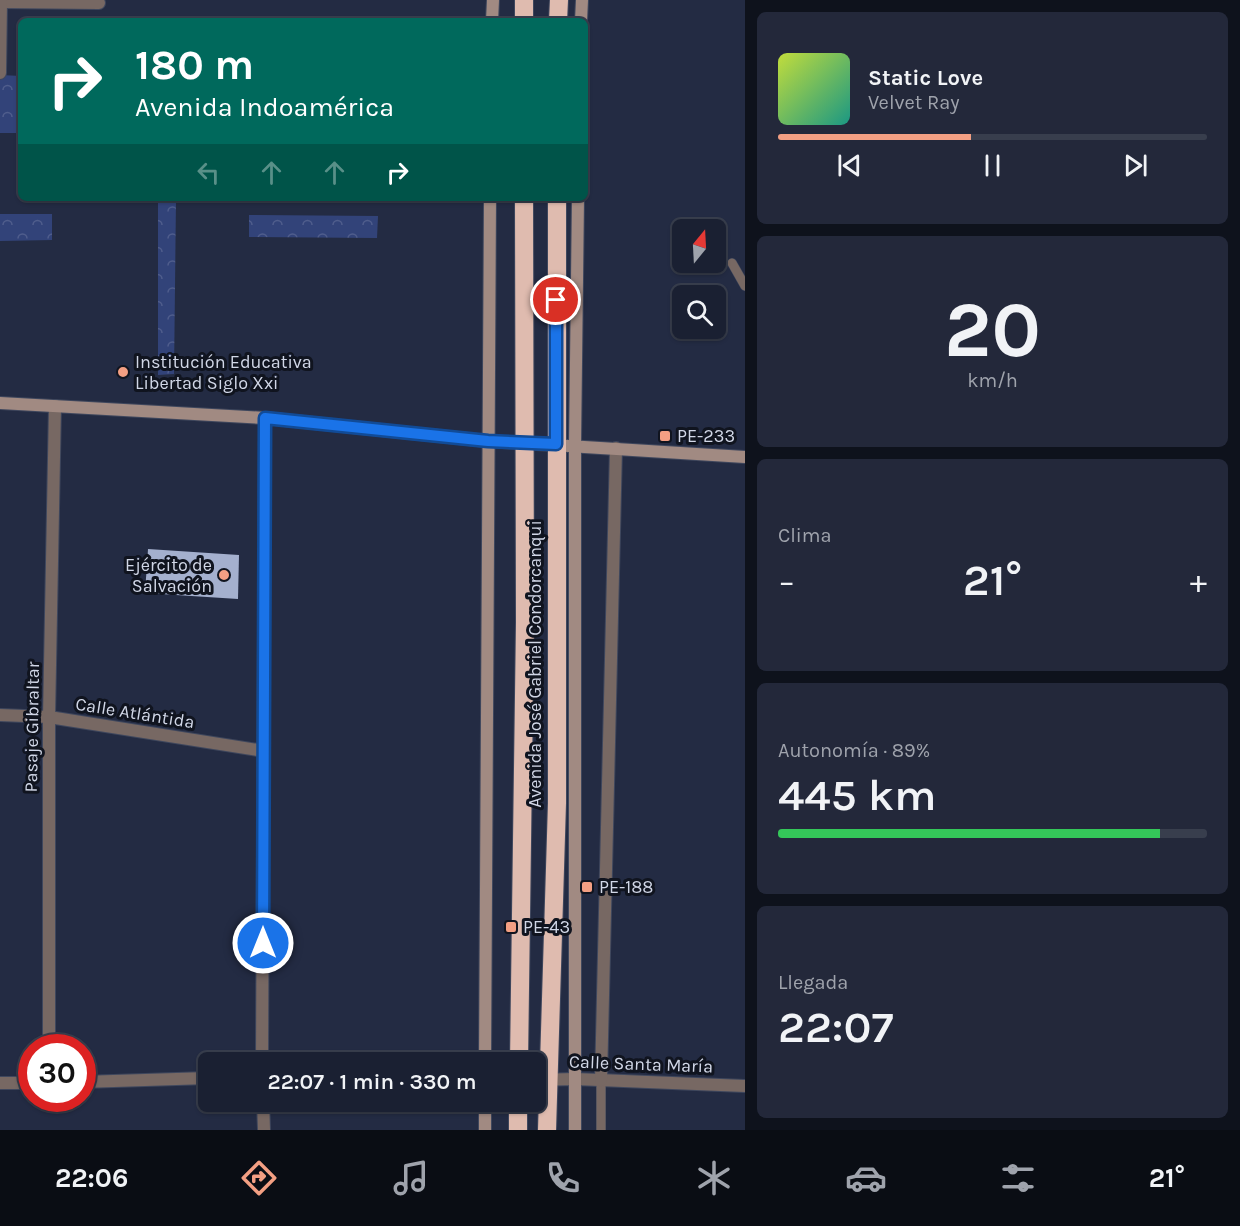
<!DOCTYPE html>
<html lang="es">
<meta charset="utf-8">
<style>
body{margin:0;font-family:Karla,sans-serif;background:#23283a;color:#f1f3f6;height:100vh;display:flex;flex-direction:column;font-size:22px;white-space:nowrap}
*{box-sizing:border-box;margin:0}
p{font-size:20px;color:#9fa3ac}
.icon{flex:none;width:33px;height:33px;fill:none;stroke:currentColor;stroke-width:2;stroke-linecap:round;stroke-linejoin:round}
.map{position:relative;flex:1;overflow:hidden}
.drawer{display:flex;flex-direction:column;gap:12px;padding:12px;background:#0e121c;width:495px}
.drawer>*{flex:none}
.guide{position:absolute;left:18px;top:18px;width:570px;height:183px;border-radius:9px;box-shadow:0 2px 4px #0004,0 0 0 2px #383e4d;background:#00695c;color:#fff;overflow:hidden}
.needle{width:39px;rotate:18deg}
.fabs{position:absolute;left:672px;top:219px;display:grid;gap:12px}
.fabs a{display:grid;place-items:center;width:54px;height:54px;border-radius:9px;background:#1a2032;box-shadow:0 2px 4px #0004,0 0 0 2px #383e4d;font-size:30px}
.speed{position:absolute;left:18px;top:1034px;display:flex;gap:12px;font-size:30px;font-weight:700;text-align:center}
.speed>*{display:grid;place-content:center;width:78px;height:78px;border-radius:50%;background:#1a2032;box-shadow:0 2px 4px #0004,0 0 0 2px #383e4d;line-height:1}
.speed .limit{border:9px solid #d22;background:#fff;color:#111}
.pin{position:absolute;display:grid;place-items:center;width:51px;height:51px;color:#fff;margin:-26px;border:3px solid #fff;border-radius:50%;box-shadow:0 2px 6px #0007}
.me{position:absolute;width:66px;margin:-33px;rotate:0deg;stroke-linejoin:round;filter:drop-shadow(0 0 4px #0008)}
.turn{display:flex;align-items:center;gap:21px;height:126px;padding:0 18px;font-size:27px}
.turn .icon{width:78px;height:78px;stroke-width:2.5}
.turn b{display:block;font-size:42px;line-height:51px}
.lanes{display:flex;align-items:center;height:57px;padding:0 18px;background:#0003;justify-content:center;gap:30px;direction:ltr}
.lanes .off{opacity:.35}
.big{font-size:45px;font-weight:600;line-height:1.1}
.drawer .card{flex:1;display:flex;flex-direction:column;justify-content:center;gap:9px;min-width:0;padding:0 21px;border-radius:9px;background:#23283a}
.drawer .dial{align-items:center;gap:0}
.dial b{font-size:78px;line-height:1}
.song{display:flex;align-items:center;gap:18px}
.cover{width:72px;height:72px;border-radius:9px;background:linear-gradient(135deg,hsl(70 70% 55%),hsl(170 70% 35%))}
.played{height:6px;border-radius:3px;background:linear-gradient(90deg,#f39f83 45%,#383e4d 45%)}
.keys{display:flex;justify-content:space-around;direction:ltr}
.heat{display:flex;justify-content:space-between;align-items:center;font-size:33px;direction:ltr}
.charge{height:9px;border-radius:4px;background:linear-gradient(90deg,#34c759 89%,#383e4d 0)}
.trip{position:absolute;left:198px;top:1052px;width:348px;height:60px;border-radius:9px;background:#1a2032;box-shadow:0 2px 4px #0004,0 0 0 2px #383e4d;font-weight:600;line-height:60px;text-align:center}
.menu{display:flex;height:96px;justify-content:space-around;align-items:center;background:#0a0d14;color:#9fa3ac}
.menu .icon{width:42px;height:42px}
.menu .selected{color:#f39f83}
.menu b{font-size:27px;color:#f1f3f6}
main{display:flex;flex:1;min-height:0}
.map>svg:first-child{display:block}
</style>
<main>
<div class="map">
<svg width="745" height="1130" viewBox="0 0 745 1130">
<defs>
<pattern id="park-crowns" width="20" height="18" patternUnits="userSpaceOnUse" patternTransform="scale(1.5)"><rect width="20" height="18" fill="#324379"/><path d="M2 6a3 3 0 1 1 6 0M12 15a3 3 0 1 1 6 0" fill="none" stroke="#4f5d8c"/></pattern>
</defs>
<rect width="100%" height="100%" fill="#232b43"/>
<g fill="url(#park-crowns)">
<polygon points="0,75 21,76 21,133 0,133"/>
<polygon points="158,198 176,198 174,374 158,375"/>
<polygon points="0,214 52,214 52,240 0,241"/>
<polygon points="249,215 378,216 377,238 249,237"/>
</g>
<polygon fill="#a4b0ce" points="148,549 239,555 238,599 145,593"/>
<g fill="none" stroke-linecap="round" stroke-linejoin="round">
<g stroke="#3f475d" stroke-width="10">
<g id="lane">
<polyline points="732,263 745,286"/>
<polyline points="601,1080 601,1130"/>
</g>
</g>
<g stroke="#3f475d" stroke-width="14">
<g id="street">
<polyline points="0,2 99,3"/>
<polyline points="0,73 1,2"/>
<polyline points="0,715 49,717 264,751"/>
<polyline points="49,1047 49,717 55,406"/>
<polyline points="262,1062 265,418"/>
<polyline points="536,1080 575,1079 745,1086"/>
<polyline points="601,1080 616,448"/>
<polyline points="82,1082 208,1078"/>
<polyline points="0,1083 32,1083"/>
<polyline points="263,1101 264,1130"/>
</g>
</g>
<g stroke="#3f475d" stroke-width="14">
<g id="secondary">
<polyline points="492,21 493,0"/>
<polyline points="581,21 582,0"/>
<polyline points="0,403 265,418 487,441 745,457"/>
<polyline points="485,1062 490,198"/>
<polyline points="485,1130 485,1101"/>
<polyline points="575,1130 575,445 578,198"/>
</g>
</g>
<g stroke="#3f475d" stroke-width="20">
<g id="highway">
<polyline points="524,21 524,0"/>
<polyline points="558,21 559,0"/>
<polyline points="519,1062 525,622 524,198"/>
<polyline points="518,1130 518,1101"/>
<polyline points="547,1130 557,803 557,198"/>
</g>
</g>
<use href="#lane" stroke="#776863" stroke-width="9"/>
<use href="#street" stroke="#776863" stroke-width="12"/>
<use href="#secondary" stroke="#a18a82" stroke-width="12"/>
<use href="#highway" stroke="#dfbbaf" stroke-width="18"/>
</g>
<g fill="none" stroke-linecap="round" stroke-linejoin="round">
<g stroke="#114b97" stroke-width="15">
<polyline id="route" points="263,943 265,418 488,441 556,444 556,300"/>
</g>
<use href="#route" stroke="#1a73e8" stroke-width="10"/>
</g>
<g fill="#f39f83" stroke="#10141f" stroke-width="2">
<circle cx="123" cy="372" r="6"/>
<rect x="659" y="430" width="12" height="12" rx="3"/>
<circle cx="224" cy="575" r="6"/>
<rect x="581" y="881" width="12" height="12" rx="3"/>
<rect x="505" y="921" width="12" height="12" rx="3"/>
</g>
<g text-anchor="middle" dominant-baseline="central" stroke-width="6" stroke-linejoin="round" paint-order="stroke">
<g font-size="18" fill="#d1d7e7" stroke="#10141f" text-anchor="start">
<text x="135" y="362">Institución Educativa<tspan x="135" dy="21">Libertad Siglo Xxi</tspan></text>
<text x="677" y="436">PE-233</text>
<text x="212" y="565" text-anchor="end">Ejército de<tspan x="212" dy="21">Salvación</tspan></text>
<text x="599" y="887">PE-188</text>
<text x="523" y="927">PE-43</text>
</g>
<g font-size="18" fill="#d1d7e7" stroke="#10141f">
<text transform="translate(535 664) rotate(-90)">Avenida José Gabriel Condorcanqui</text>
<text transform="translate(135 713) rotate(9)">Calle Atlántida</text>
<text transform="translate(32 727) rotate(-89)">Pasaje Gibraltar</text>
<text transform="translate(641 1064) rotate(2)">Calle Santa María</text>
</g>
</g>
</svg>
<div class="fabs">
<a><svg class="needle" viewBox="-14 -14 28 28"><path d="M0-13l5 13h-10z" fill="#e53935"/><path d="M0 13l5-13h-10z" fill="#9fa3ac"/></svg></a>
<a><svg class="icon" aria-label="search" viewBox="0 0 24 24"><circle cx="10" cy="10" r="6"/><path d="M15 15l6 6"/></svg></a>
</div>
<div class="speed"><div class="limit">30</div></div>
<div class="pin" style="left:556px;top:300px;background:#d93025"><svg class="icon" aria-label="arrive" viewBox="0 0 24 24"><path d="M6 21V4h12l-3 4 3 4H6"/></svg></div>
<svg class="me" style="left:263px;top:943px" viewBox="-20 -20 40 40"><circle r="17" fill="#1a73e8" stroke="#fff" stroke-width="3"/><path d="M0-11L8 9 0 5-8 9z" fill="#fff"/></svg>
<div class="trip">22:07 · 1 min · 330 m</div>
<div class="guide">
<div class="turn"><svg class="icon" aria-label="right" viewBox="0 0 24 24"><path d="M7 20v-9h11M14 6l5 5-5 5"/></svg><div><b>180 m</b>Avenida Indoamérica</div></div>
<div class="lanes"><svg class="icon off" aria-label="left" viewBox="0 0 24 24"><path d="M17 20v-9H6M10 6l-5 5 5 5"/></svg><svg class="icon off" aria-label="ahead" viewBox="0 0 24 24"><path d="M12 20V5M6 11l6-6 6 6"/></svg><svg class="icon off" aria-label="ahead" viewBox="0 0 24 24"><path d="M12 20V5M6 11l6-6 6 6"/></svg><svg class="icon" aria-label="right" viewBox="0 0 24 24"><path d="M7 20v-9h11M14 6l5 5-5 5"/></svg></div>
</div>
</div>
<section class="drawer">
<div class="card">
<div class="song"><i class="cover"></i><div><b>Static Love</b><p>Velvet Ray</p></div></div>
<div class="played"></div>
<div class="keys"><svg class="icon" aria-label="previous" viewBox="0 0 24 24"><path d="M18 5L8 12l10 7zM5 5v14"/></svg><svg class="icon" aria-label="pause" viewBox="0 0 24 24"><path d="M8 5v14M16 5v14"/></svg><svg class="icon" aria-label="next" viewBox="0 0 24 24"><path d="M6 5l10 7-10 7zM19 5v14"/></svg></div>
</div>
<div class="card dial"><b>20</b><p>km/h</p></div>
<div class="card"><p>Clima</p>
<div class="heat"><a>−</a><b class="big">21°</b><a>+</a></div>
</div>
<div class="card"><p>Autonomía · 89%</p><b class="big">445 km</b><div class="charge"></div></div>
<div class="card"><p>Llegada</p><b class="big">22:07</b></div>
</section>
</main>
<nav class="menu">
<b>22:06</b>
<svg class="icon selected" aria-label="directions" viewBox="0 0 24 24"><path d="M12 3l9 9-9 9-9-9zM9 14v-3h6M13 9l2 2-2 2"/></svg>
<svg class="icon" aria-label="music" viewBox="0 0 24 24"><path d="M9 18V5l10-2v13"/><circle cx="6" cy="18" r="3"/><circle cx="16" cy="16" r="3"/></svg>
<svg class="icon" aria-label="phone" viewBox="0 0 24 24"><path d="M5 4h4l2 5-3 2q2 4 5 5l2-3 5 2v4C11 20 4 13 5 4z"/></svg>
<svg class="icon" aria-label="climate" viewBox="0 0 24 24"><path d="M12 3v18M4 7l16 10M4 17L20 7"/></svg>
<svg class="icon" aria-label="car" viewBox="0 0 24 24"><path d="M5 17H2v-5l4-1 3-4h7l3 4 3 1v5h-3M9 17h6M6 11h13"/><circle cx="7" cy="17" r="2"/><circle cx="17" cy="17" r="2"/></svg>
<svg class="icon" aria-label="filters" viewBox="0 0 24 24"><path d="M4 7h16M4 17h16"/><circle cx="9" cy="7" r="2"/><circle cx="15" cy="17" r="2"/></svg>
<b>21°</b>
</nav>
